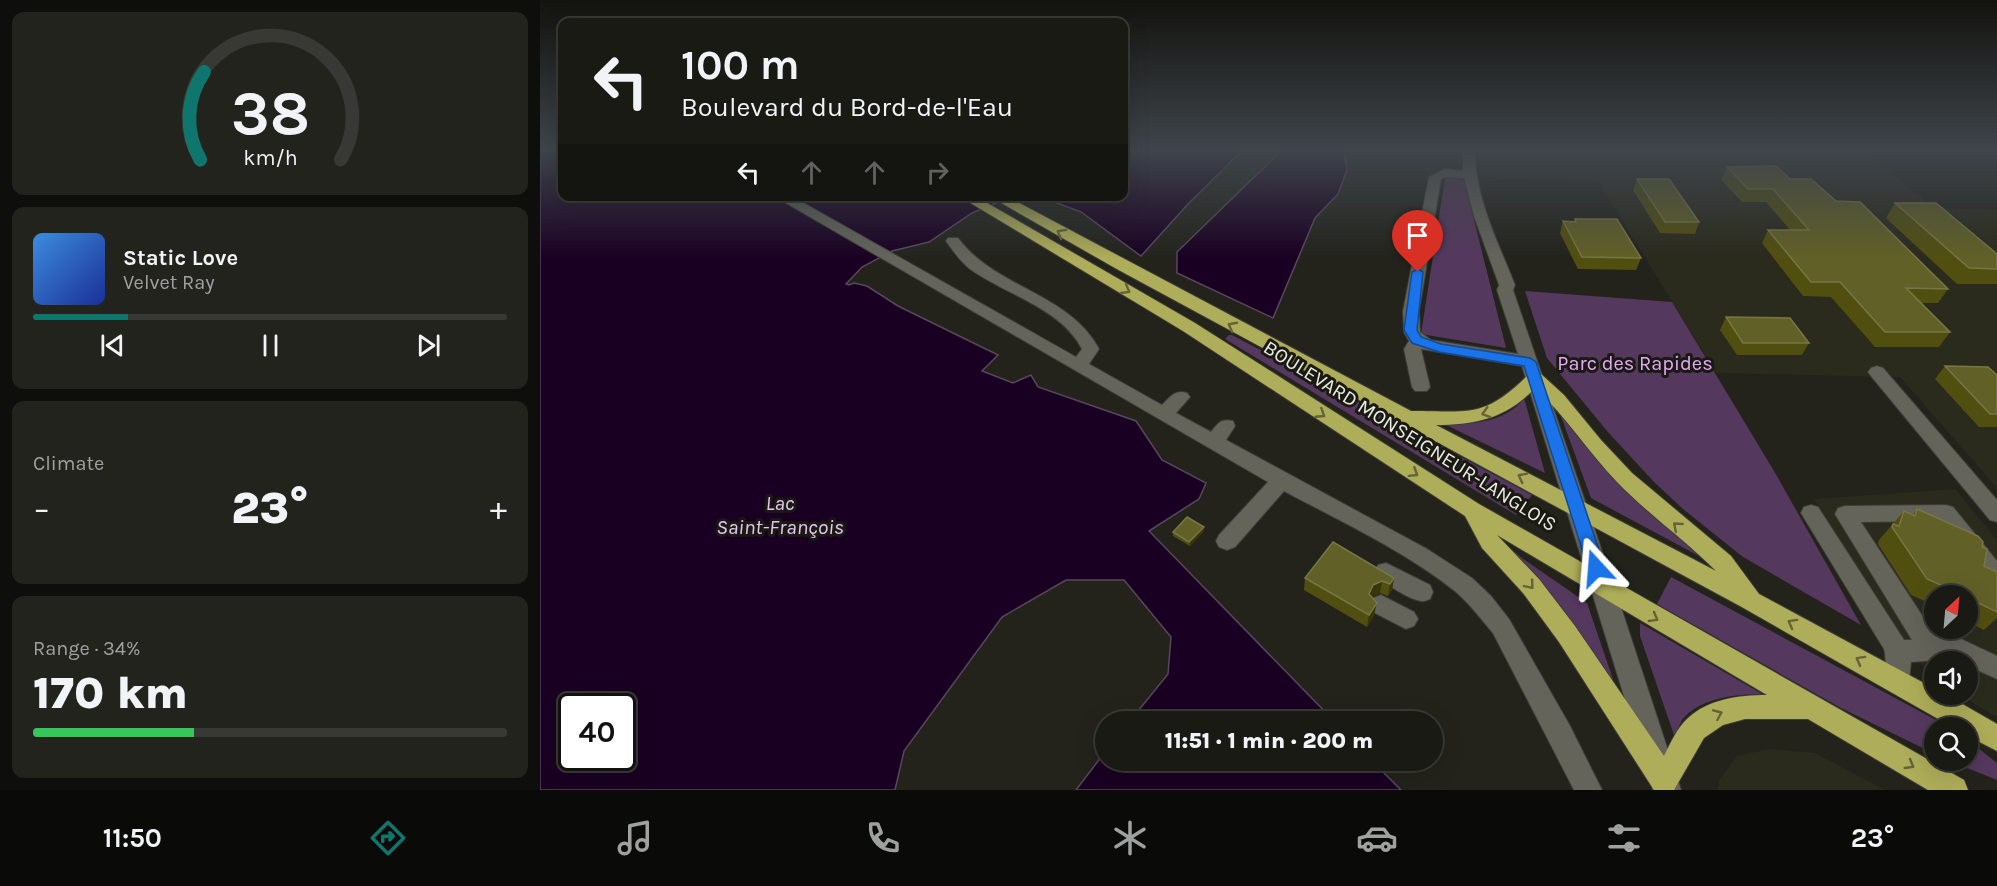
<!DOCTYPE html>
<meta charset="utf-8">
<style>
body{margin:0;font-family:Karla,sans-serif;background:#23231e;color:#f1f3f6;height:100vh;display:flex;flex-direction:column;font-size:22px;white-space:nowrap}
*{box-sizing:border-box;margin:0}
p{font-size:20px;color:#9fa1a0}
.icon{flex:none;width:33px;height:33px;fill:none;stroke:currentColor;stroke-width:2;stroke-linecap:round;stroke-linejoin:round}
.map{position:relative;flex:1;overflow:hidden}
.sheet{display:flex;flex-direction:column;gap:12px;padding:12px;background:#0e0e0c;width:540px}
.sheet>*{flex:none}
.banner{position:absolute;left:18px;top:18px;width:570px;height:183px;border-radius:12px;box-shadow:0 6px 24px #0002,0 0 0 2px #383834;background:#1a1a15;color:#f1f3f6;overflow:hidden}
.needle{width:39px;rotate:26deg}
.tools{position:absolute;left:1384px;top:585px;display:grid;gap:12px}
.tools a{display:grid;place-items:center;width:54px;height:54px;border-radius:50%;background:#1a1a15;box-shadow:0 6px 24px #0002,0 0 0 2px #383834;font-size:30px}
.speed{position:absolute;left:18px;top:693px;display:flex;gap:12px;font-size:30px;font-weight:700;text-align:center}
.speed>*{display:grid;place-content:center;width:78px;height:78px;border-radius:50%;background:#1a1a15;box-shadow:0 6px 24px #0002,0 0 0 2px #383834;line-height:1}
.speed .limit{border:3px solid #111;border-radius:9px;background:#fff;color:#111}
.pin{position:absolute;display:grid;place-items:center;width:51px;height:51px;color:#fff;margin:-62px -26px;border-radius:50% 50% 50% 0;rotate:-45deg;box-shadow:0 0 6px #0007}
.pin .icon{rotate:45deg}
.me{position:absolute;width:66px;margin:-33px;rotate:341deg;stroke-linejoin:round;filter:drop-shadow(0 0 4px #0008)}
.turn{display:flex;align-items:center;gap:21px;height:126px;padding:0 24px;font-size:27px}
.turn .icon{width:78px;height:78px;stroke-width:2.5}
.turn b{display:block;font-size:42px;line-height:51px}
.lanes{display:flex;align-items:center;height:57px;padding:0 24px;background:#0003;justify-content:center;gap:30px;direction:ltr}
.lanes .off{opacity:.35}
.big{font-size:45px;font-weight:800;line-height:1.1}
.sheet .widget{flex:1;display:flex;flex-direction:column;justify-content:center;gap:9px;min-width:0;padding:0 21px;border-radius:12px;background:#23231e}
.sheet .dial{align-items:center;gap:0}
.dial svg{height:156px;overflow:visible;fill:none;stroke:#383834;stroke-width:7;stroke-linecap:round;text-anchor:middle}
.dial text{fill:#f1f3f6;stroke:none}
.song{display:flex;align-items:center;gap:18px}
.cover{width:72px;height:72px;border-radius:9px;background:linear-gradient(135deg,hsl(210 70% 55%),hsl(230 70% 35%))}
.played{height:6px;border-radius:3px;background:linear-gradient(90deg,#0f766e 20%,#383834 20%)}
.keys{display:flex;justify-content:space-around;direction:ltr}
.heat{display:flex;justify-content:space-between;align-items:center;font-size:33px;direction:ltr}
.charge{height:9px;border-radius:4px;background:linear-gradient(90deg,#34c759 34%,#383834 0)}
.trip{position:absolute;left:555px;top:711px;width:348px;height:60px;border-radius:30px;background:#1a1a15;box-shadow:0 6px 24px #0002,0 0 0 2px #383834;font-weight:800;line-height:60px;text-align:center}
.menu{display:flex;height:96px;justify-content:space-around;align-items:center;background:#0a0a08;color:#9fa1a0}
.menu .icon{width:42px;height:42px}
.menu .current{color:#0f766e}
.menu b{font-size:27px;color:#f1f3f6}
main{display:flex;flex:1;min-height:0}
.map>svg:first-child{display:block}
</style>
<main>
<section class="sheet">
<div class="widget dial"><svg viewBox="0 0 100 80">
<path d="M14 69A42 42 0 1 1 86 69"/>
<path d="M14 69A42 42 0 0 1 16 24" stroke="#0f766e"/>
<text x="50" y="56" font-size="32" font-weight="700">38</text>
<text x="50" y="72" font-size="11">km/h</text>
</svg></div>
<div class="widget">
<div class="song"><i class="cover"></i><div><b>Static Love</b><p>Velvet Ray</p></div></div>
<div class="played"></div>
<div class="keys"><svg class="icon" aria-label="previous" viewBox="0 0 24 24"><path d="M18 5L8 12l10 7zM5 5v14"/></svg><svg class="icon" aria-label="pause" viewBox="0 0 24 24"><path d="M8 5v14M16 5v14"/></svg><svg class="icon" aria-label="next" viewBox="0 0 24 24"><path d="M6 5l10 7-10 7zM19 5v14"/></svg></div>
</div>
<div class="widget"><p>Climate</p>
<div class="heat"><a>−</a><b class="big">23°</b><a>+</a></div>
</div>
<div class="widget"><p>Range · 34%</p><b class="big">170 km</b><div class="charge"></div></div>
</section>
<div class="map">
<svg width="1457" height="790" viewBox="0 0 1457 790">
<rect width="100%" height="100%" fill="#23231c"/>
<g fill="#2a2a1d" fill-rule="evenodd">
<polygon points="935,149 1321,149 1395,208 1457,210 1457,488 1360,377 1176,373 1058,181 941,177"/>
<path d="M1415,489L1457,540V717L1419,695L1428,694V662H1395V678L1384,667L1365,643L1274,499ZM1395,596H1428V628H1395Z"/>
<polygon points="1229,749 1275,753 1345,790 1178,790 1179,780 1197,756"/>
</g>
<g fill="#55385e">
<polygon points="911,176 924,180 966,348 881,334 905,178"/>
<polygon points="985,291 1132,302 1234,471 1321,625 1203,557 1143,509 1114,482 1067,431 1007,358"/>
<polygon points="689,335 692,335 992,495 976,515 685,339"/>
<path d="M984,398L1005,473L904,424C931,424 966,423 984,398Z"/>
<polygon points="1019,411 1172,563 1051,498"/>
<polygon points="959,539 982,558 1047,603 1078,694"/>
<polygon points="1131,577 1409,727 1395,728 1395,754 1301,708 1117,604"/>
<path d="M1100,623L1224,695C1199,693 1159,698 1142,720C1139,725 1137,733 1135,738L1100,636Z"/>
<polygon points="1428,740 1457,763 1457,780 1410,761 1428,760"/>
</g>
<g fill="#190022" stroke="#58475d" stroke-width="1.5" fill-rule="evenodd">
<path d="M0,149H22V196L470,197L432,213L389,242L352,251L322,267L306,284L309,285L314,283L327,286L358,306L458,355L442,371L473,383L491,375L498,387L596,421L622,460L666,483L659,499L609,531L794,721H590L628,674L631,637L584,580H526L462,617L364,751L355,790H0ZM32,706H82V758H32Z"/>
<polygon points="584,149 704,149 648,204 601,256 541,212 501,197 584,196"/>
<polygon points="743,149 803,149 807,170 798,194 775,218 733,318 637,273 637,252"/>
<polygon points="565,752 566,760 832,761 861,790 536,790"/>
</g>
<g fill="none" stroke-linecap="round" stroke-linejoin="round">
<g stroke="#3e3e38" stroke-width="2">
<g id="minor">
<path d="M923,149H935C934,196 958,242 975,285L973,290L1075,589L1141,790H1113L982,366L881,349L890,387L887,391H875L872,387L864,349L869,341L864,332L863,311L889,177L905,169L923,171ZM906,177L924,178L934,216L959,285L957,290L978,354L891,340L880,332L879,311L901,179Z"/>
<path d="M234,196H251L536,357L542,349C521,308 466,295 430,269C420,261 413,251 406,241L408,238H418C455,288 529,293 559,349L549,364L622,405C630,397 635,389 647,393L650,397L636,413L671,432C678,423 681,418 693,421L695,426L686,440L887,549L932,578L951,596L969,619L1030,726L1062,790H1034L953,633C941,619 930,604 916,592C867,552 800,521 744,491L695,547L687,550L679,547L676,541L679,535L728,482Z"/>
<polygon points="1337,366 1343,368 1457,500 1457,522 1450,520 1331,376 1328,372 1331,368"/>
<path d="M1271,505L1278,507L1364,640H1372L1295,514L1298,508L1305,506L1406,505L1413,507L1457,561V588L1449,585L1401,521L1321,522L1391,629L1400,639L1417,637L1457,656V679L1428,666V662L1415,659L1371,662L1369,681L1366,689L1357,693L1348,689C1342,676 1348,662 1344,649L1261,513L1264,507Z"/>
<path d="M846,563L890,585L893,592L890,599C887,600 884,602 881,601C870,600 839,581 835,572L838,565Z"/>
<polygon points="841,595 874,612 878,619 874,626 866,629 833,612 829,605 833,598"/>
</g>
</g>
<g stroke="#3e3e38" stroke-width="2">
<g id="highway">
<path d="M419,196H435L655,323L939,504L1424,780L1428,790H1388L1268,719H1205L1183,725L1164,738L1134,790H1114L1019,642L983,593L942,548L925,516L643,331ZM957,535L1227,695C1199,695 1168,699 1147,719C1137,728 1130,744 1124,756L1035,626L999,579Z"/>
<path d="M449,196H466L871,411C930,411 944,419 989,374H1001L1024,395L1061,440L1092,473L1191,556L1219,594L1395,689V694H1405L1457,724V751L1428,736V728H1414L1200,606L575,268ZM995,388C1026,416 1048,452 1077,482C1108,514 1145,540 1176,571L896,425C936,425 967,418 995,388Z"/>
</g>
</g>
<use href="#minor" fill="#64645b" fill-rule="evenodd"/>
<use href="#highway" fill="#aead59" fill-rule="evenodd"/>
</g>
<g fill="#514f10">
<polygon points="1187,167 1250,179 1296,201 1408,289 1398,303 1381,303 1410,332 1399,347 1335,347 1291,297 1263,296 1222,243 1228,230 1250,230 1226,202 1202,202 1181,180"/>
<polygon points="1097,179 1159,222 1155,234 1120,233 1093,190"/>
<polygon points="1355,203 1457,254 1457,284 1417,284 1346,218"/>
<polygon points="1035,219 1101,258 1096,270 1038,269 1020,233 1023,221 1034,221"/>
<polygon points="1186,317 1269,343 1262,355 1197,355 1180,330"/>
<polygon points="1405,366 1457,375 1457,427 1439,427 1395,379"/>
<polygon points="1377,509 1442,547 1444,566 1457,572 1457,618 1444,630 1428,622 1428,596 1395,596 1395,611 1385,606 1387,602 1371,595 1338,544 1339,540 1364,511 1373,515"/>
<polygon points="664,527 664,531 650,546 633,536 633,532"/>
<polygon points="765,578 854,578 852,590 848,596 840,593 831,597 834,615 827,627 764,590"/>
</g>
<g fill="#37360b">
<polygon points="664,527 664,531 650,546 649,542"/>
<polygon points="854,578 852,590 848,596 850,584"/>
<polygon points="842,581 840,593 831,597 829,594 833,585"/>
<polygon points="837,603 834,615 827,627 829,615"/>
</g>
<g fill="#616027" stroke="#777645" stroke-width="1.5">
<polygon points="1236,166 1250,179 1271,179 1296,201 1320,202 1408,289 1366,288 1410,332 1345,332 1300,282 1271,282 1228,230 1269,230 1233,189 1208,189 1187,167"/>
<polygon points="1097,179 1129,179 1159,222 1125,222"/>
<polygon points="1355,203 1396,203 1457,254 1457,269 1429,268"/>
<polygon points="1035,219 1077,219 1101,258 1042,257 1023,221 1036,222"/>
<polygon points="1186,317 1250,318 1269,343 1203,343"/>
<polygon points="1405,366 1448,367 1457,375 1457,414 1450,414"/>
<polygon points="1377,509 1438,536 1443,542 1442,547 1447,549 1444,566 1457,572 1457,612 1428,598 1428,596 1421,594 1421,596 1413,596 1402,590 1403,586 1387,579 1352,527 1353,524 1359,526 1364,511 1375,516"/>
<polygon points="647,517 664,527 649,542 633,532"/>
<polygon points="793,542 854,578 850,584 842,581 833,585 829,594 837,603 829,615 765,578"/>
</g>
<defs><path id="oneway-chevron" d="M-2-3.5L2.5 0L-2 3.5" fill="none" stroke-width="1.6" stroke-linecap="round" stroke-linejoin="round" transform="scale(1.5)"/></defs>
<g stroke="#646436">
<use href="#oneway-chevron" transform="translate(521 233) rotate(-151)"/>
<use href="#oneway-chevron" transform="translate(586 290) rotate(30)"/>
<use href="#oneway-chevron" transform="translate(692 326) rotate(-152)"/>
<use href="#oneway-chevron" transform="translate(946 413) rotate(164)"/>
<use href="#oneway-chevron" transform="translate(781 414) rotate(33)"/>
<use href="#oneway-chevron" transform="translate(874 473) rotate(32)"/>
<use href="#oneway-chevron" transform="translate(982 477) rotate(-153)"/>
<use href="#oneway-chevron" transform="translate(1137 526) rotate(-139)"/>
<use href="#oneway-chevron" transform="translate(990 585) rotate(50)"/>
<use href="#oneway-chevron" transform="translate(1114 618) rotate(30)"/>
<use href="#oneway-chevron" transform="translate(1252 623) rotate(-151)"/>
<use href="#oneway-chevron" transform="translate(1320 660) rotate(-151)"/>
<use href="#oneway-chevron" transform="translate(1178 714) rotate(-23)"/>
<use href="#oneway-chevron" transform="translate(1370 765) rotate(30)"/>
</g>
<linearGradient id="sky" x2="0" y2="1"><stop stop-color="#13130f"/><stop offset="0.58" stop-color="#3f454b"/><stop offset="1" stop-color="#3f454b" stop-opacity="0"/></linearGradient>
<rect width="1457" height="259" fill="url(#sky)"/>
<polygon fill="#1a73e8" stroke="#114b97" stroke-width="1.5" points="878,269 883,272 877,330 881,337 901,344 990,358 996,362 1065,568 1062,573 1056,575 1050,573 1048,568 984,366 899,352 872,343 864,330 872,272"/>
<g text-anchor="middle" dominant-baseline="central" stroke-width="6" stroke-linejoin="round" paint-order="stroke">
<g font-size="20" fill="#e7a8fc" stroke="#1a1a13">
<text x="1095" y="363">Parc des Rapides</text>
</g>
<g font-size="20" fill="#ecece7" stroke="#1a1a13">
<text transform="translate(870 436) rotate(32)">BOULEVARD MONSEIGNEUR-LANGLOIS</text>
</g>
<g font-size="21" font-style="italic" fill="#e8c3f5" stroke="#1a1a13">
<text x="240" y="503">Lac<tspan x="240" dy="24">Saint-François</tspan></text>
</g>
</g>
</svg>
<div class="tools">
<a><svg class="needle" viewBox="-14 -14 28 28"><path d="M0-13l5 13h-10z" fill="#e53935"/><path d="M0 13l5-13h-10z" fill="#9fa1a0"/></svg></a>
<a><svg class="icon" aria-label="sound" viewBox="0 0 24 24"><path d="M4 9h4l5-4v14l-5-4H4zM17 9q2 3 0 6"/></svg></a>
<a><svg class="icon" aria-label="search" viewBox="0 0 24 24"><circle cx="10" cy="10" r="6"/><path d="M15 15l6 6"/></svg></a>
</div>
<div class="speed"><div class="limit">40</div></div>
<div class="pin" style="left:878px;top:272px;background:#d93025"><svg class="icon" aria-label="arrive" viewBox="0 0 24 24"><path d="M6 21V4h12l-3 4 3 4H6"/></svg></div>
<svg class="me" style="left:1056px;top:568px" viewBox="-20 -20 40 40"><path d="M0-17L14 15 0 8-14 15z" fill="#1a73e8" stroke="#fff" stroke-width="4"/></svg>
<div class="trip">11:51 · 1 min · 200 m</div>
<div class="banner">
<div class="turn"><svg class="icon" aria-label="left" viewBox="0 0 24 24"><path d="M17 20v-9H6M10 6l-5 5 5 5"/></svg><div><b>100 m</b>Boulevard du Bord-de-l'Eau</div></div>
<div class="lanes"><svg class="icon" aria-label="left" viewBox="0 0 24 24"><path d="M17 20v-9H6M10 6l-5 5 5 5"/></svg><svg class="icon off" aria-label="ahead" viewBox="0 0 24 24"><path d="M12 20V5M6 11l6-6 6 6"/></svg><svg class="icon off" aria-label="ahead" viewBox="0 0 24 24"><path d="M12 20V5M6 11l6-6 6 6"/></svg><svg class="icon off" aria-label="right" viewBox="0 0 24 24"><path d="M7 20v-9h11M14 6l5 5-5 5"/></svg></div>
</div>
</div>
</main>
<nav class="menu">
<b>11:50</b>
<svg class="icon current" aria-label="directions" viewBox="0 0 24 24"><path d="M12 3l9 9-9 9-9-9zM9 14v-3h6M13 9l2 2-2 2"/></svg>
<svg class="icon" aria-label="music" viewBox="0 0 24 24"><path d="M9 18V5l10-2v13"/><circle cx="6" cy="18" r="3"/><circle cx="16" cy="16" r="3"/></svg>
<svg class="icon" aria-label="phone" viewBox="0 0 24 24"><path d="M5 4h4l2 5-3 2q2 4 5 5l2-3 5 2v4C11 20 4 13 5 4z"/></svg>
<svg class="icon" aria-label="climate" viewBox="0 0 24 24"><path d="M12 3v18M4 7l16 10M4 17L20 7"/></svg>
<svg class="icon" aria-label="car" viewBox="0 0 24 24"><path d="M5 17H2v-5l4-1 3-4h7l3 4 3 1v5h-3M9 17h6M6 11h13"/><circle cx="7" cy="17" r="2"/><circle cx="17" cy="17" r="2"/></svg>
<svg class="icon" aria-label="filters" viewBox="0 0 24 24"><path d="M4 7h16M4 17h16"/><circle cx="9" cy="7" r="2"/><circle cx="15" cy="17" r="2"/></svg>
<b>23°</b>
</nav>
